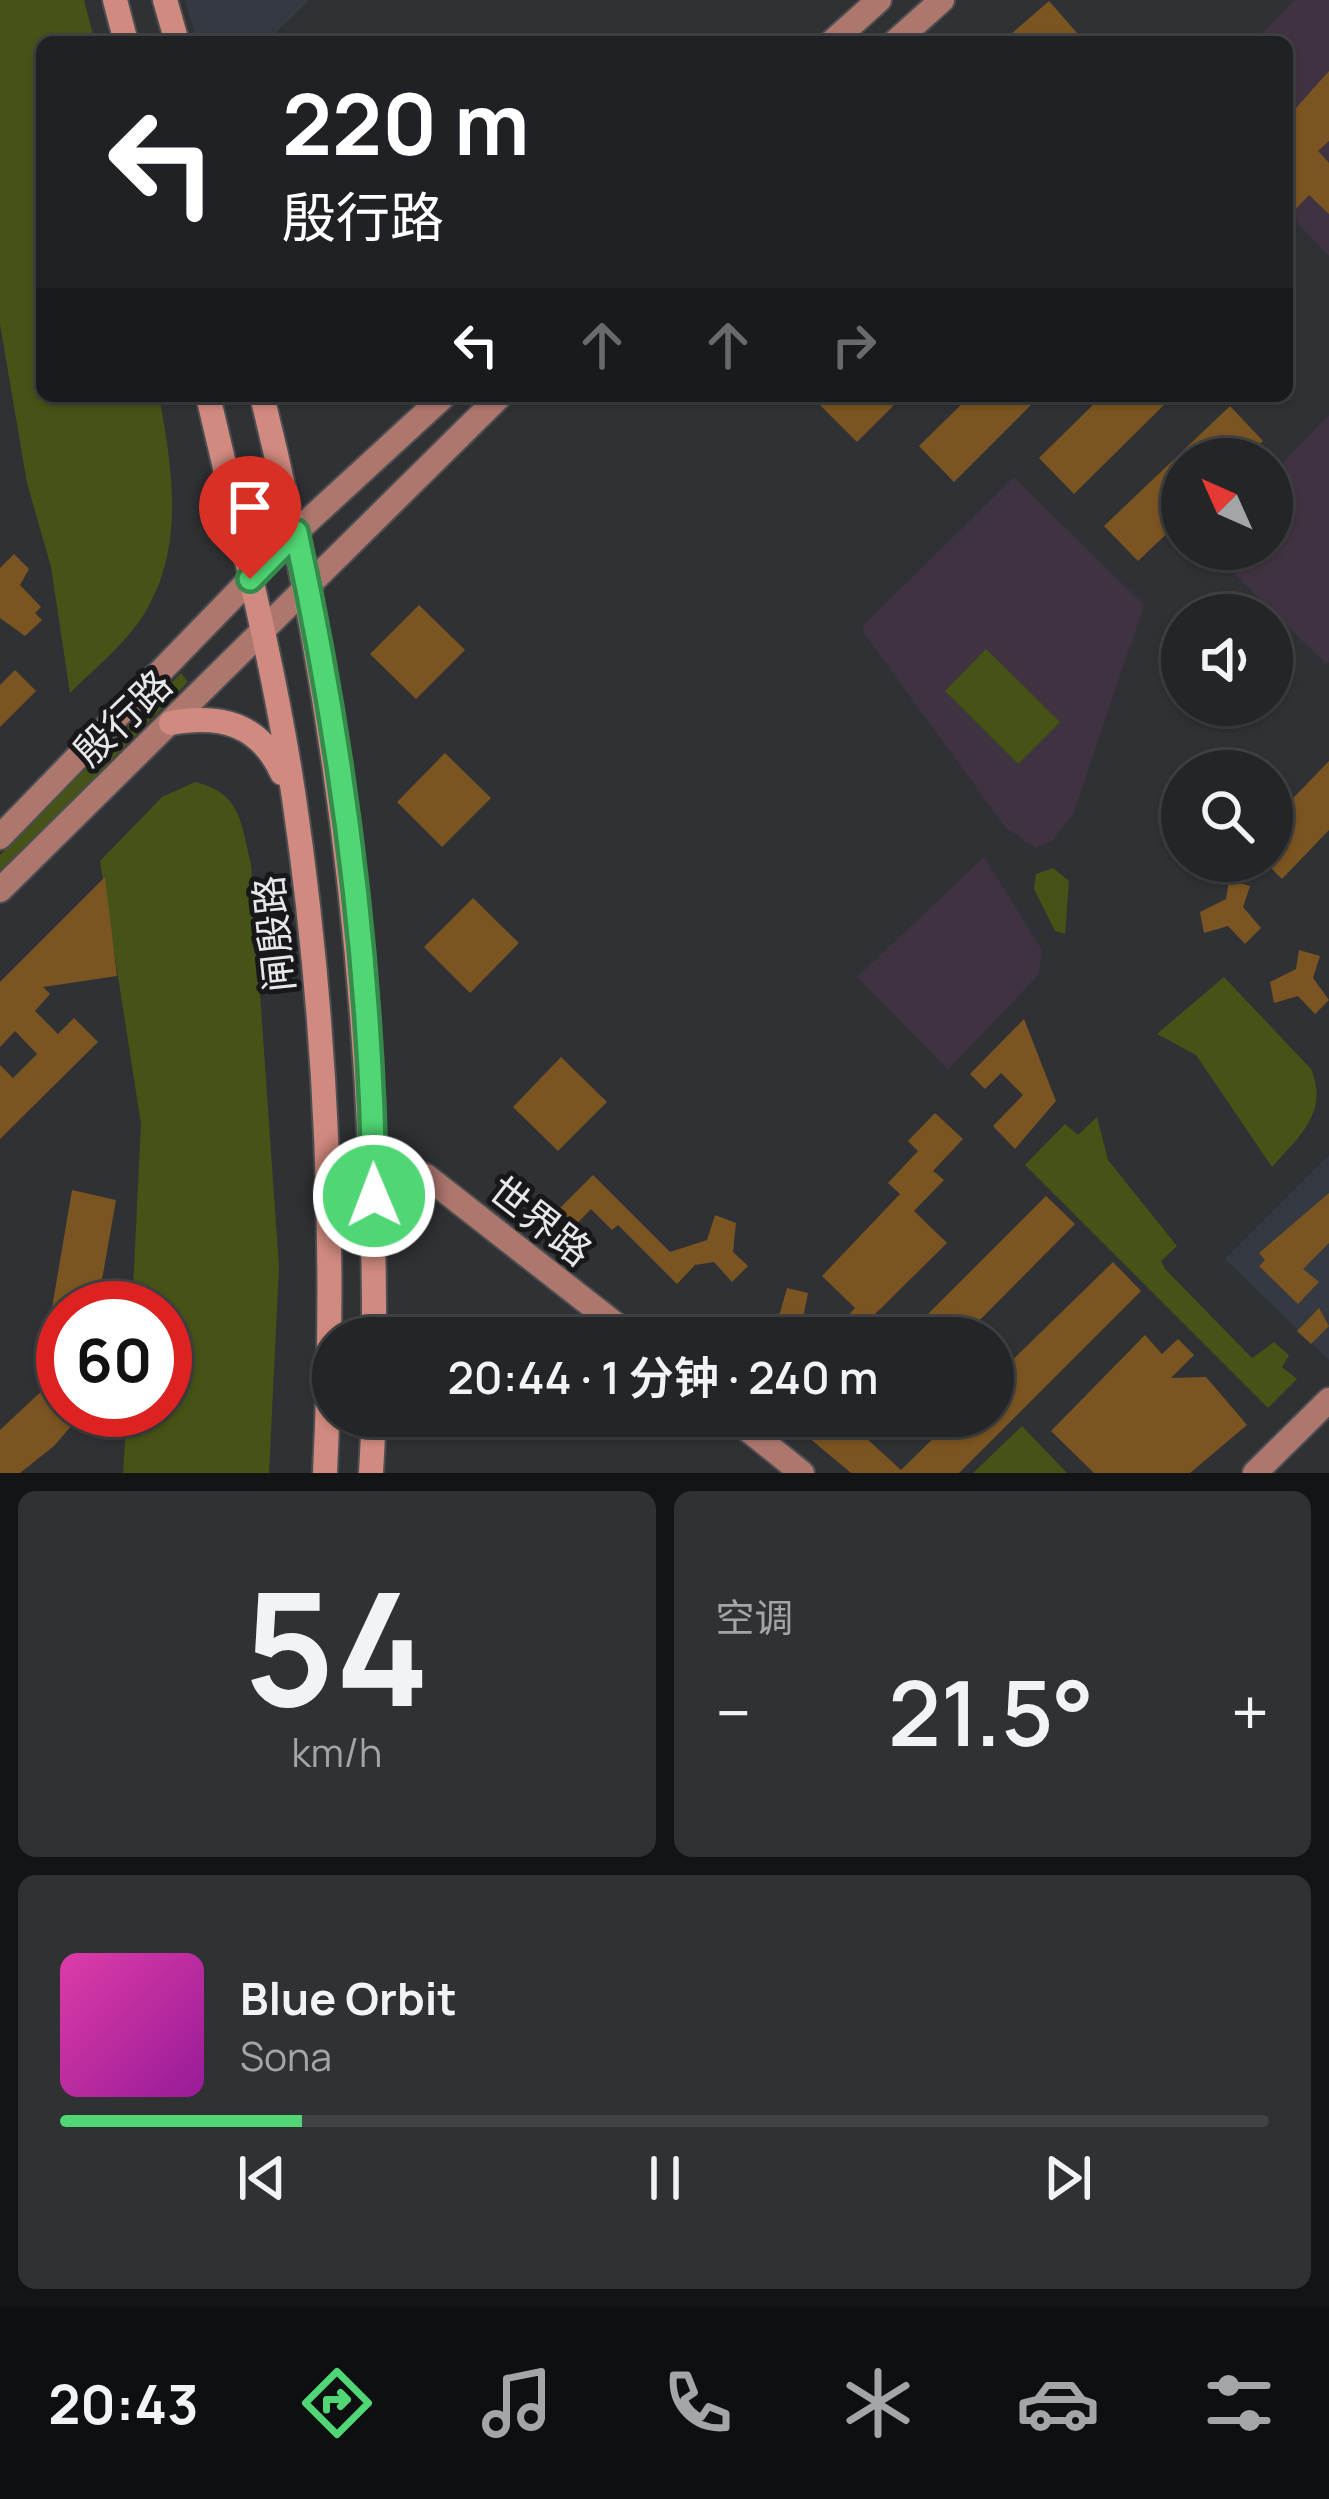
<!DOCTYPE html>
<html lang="zh">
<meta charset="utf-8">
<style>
body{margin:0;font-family:Manrope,"Noto Sans SC",sans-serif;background:#2f3133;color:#f1f3f6;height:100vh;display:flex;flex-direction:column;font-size:45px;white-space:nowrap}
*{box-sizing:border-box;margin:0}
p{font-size:39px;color:#a3a5a7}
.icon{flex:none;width:66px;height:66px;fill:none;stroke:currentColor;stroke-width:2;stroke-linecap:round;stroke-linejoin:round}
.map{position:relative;height:1473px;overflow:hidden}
.drawer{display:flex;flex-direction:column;gap:18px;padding:18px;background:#131415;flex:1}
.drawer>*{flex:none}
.hud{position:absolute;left:36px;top:36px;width:1257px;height:366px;border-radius:18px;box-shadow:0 3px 9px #0004,0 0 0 3px #404244;background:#202124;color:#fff;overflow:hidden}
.needle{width:78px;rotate:315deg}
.tools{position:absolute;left:1161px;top:438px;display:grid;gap:24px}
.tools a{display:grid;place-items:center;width:132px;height:132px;border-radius:50%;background:#232527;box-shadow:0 3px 9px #0004,0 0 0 3px #404244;font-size:60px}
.speed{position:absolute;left:36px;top:1281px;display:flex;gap:24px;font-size:60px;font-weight:700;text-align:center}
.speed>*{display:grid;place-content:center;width:156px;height:156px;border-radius:50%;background:#232527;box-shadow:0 3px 9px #0004,0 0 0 3px #404244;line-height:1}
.speed .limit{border:18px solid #d22;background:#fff;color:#111}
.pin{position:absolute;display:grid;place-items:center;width:102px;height:102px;color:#fff;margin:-123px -51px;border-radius:50% 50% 50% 0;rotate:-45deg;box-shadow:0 0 12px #0007}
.pin .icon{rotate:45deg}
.me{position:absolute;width:132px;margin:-66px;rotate:359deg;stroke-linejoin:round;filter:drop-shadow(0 0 9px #0008)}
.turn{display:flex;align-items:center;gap:42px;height:252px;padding:0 48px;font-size:54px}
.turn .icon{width:156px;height:156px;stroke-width:2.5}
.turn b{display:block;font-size:84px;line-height:102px}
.lanes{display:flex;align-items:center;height:114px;padding:0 48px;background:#0003;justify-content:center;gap:60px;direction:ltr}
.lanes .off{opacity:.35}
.big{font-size:90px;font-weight:600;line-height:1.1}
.drawer .tile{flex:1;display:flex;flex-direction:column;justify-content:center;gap:18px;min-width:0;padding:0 42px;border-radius:18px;background:#2f3133}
.drawer .dial{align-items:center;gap:0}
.dial b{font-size:156px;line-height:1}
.song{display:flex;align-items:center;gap:36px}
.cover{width:144px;height:144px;border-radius:18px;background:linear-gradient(135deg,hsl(320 70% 55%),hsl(300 70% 35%))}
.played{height:12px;border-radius:6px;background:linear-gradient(90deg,#50d674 20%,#404244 20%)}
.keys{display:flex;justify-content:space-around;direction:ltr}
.heat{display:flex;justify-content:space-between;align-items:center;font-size:66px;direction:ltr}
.drawer .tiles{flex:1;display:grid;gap:18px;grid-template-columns:1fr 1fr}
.tile:last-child{grid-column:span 2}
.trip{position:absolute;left:312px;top:1317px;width:702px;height:120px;border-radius:60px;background:#232527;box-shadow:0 3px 9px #0004,0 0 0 3px #404244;font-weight:600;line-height:120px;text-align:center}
.tab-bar{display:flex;height:192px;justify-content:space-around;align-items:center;background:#0e0f10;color:#a3a5a7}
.tab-bar .icon{width:84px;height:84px}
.tab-bar .current{color:#50d674}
.tab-bar b{font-size:54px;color:#f1f3f6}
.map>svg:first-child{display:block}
</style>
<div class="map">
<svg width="1329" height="1473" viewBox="0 0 1329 1473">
<rect width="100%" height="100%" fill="#2f3134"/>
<g fill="#353a42">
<polygon points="185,0 309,0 266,42 197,42"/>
<polygon points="1329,1155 1329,1360 1225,1259"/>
</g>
<g fill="#403341">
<polygon points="1294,0 1329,0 1329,256 1287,212 1287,42 1254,42"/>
<polygon points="1329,415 1329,662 1326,664 1212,552 1272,549 1272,474"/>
<polygon points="1014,477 1144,605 1073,814 1052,841 1036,848 1006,828 863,632 863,626"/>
<polygon points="984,857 1042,950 1039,974 948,1070 857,977"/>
</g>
<g fill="#455316">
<path d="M0,0H84L95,42H42V396H159C172,467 185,543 147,609C130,640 95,668 70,693L51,567L27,483L0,324Z"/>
<polygon points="986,649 1060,722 1018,764 945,691"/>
<polygon points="181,673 188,682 0,874 0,855"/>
<path d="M195,782C241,793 241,822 251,864L279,1267L269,1473H123L127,1410H165V1308H132L141,1124L100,861L162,797Z"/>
<polygon points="1053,868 1069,881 1065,934 1055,931 1034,889 1036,874"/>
<path d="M1224,977L1311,1069C1329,1112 1300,1136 1272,1167L1196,1055L1157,1034Z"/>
<polygon points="1097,1117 1108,1160 1177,1246 1161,1261 1165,1269 1252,1358 1274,1342 1289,1355 1282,1367 1297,1379 1268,1408 1025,1165 1065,1124 1078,1135"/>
<polygon points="1022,1426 1067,1473 973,1473"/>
</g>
<g fill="#7b5521">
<polygon points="1049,1 1085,42 1002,42"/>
<polygon points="1329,71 1329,141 1318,151 1329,163 1329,214 1309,195 1287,218 1287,135 1294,127 1287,118"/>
<polygon points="811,396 903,396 857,442"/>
<polygon points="970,396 1040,396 954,482 919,446"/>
<polygon points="1102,396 1173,396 1074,494 1039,458"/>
<polygon points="1230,406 1263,441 1244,459 1182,459 1182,519 1138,561 1104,526"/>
<polygon points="14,554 29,569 20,585 41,607 35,613 42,620 25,636 0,618 0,568"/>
<polygon points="419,605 465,650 416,699 370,654"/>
<polygon points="15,670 36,691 0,727 0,685"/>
<polygon points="445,753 491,798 442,847 397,802"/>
<polygon points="1329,761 1329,830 1282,879 1272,869 1272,820"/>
<polygon points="105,877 117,976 43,987 50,994 35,1011 58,1034 74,1018 98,1042 0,1139 0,1065 13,1078 37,1054 15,1031 0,1047 0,982"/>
<polygon points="1229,880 1250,886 1243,907 1261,928 1245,944 1228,926 1204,933 1200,912 1226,899"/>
<polygon points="473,898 519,943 470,993 424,947"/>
<polygon points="1299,950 1320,956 1313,978 1329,1000 1315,1014 1298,996 1274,1003 1270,982 1296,969"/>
<polygon points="1024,1019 1056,1101 1015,1149 993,1126 1023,1095 1001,1073 985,1089 970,1074"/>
<polygon points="561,1057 607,1102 558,1151 513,1107"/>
<polygon points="935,1113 963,1139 933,1171 944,1180 914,1211 947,1243 863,1326 878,1338 827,1338 855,1308 822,1276 900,1194 888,1183 918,1151 908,1141"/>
<polygon points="593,1175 670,1252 707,1240 715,1215 736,1223 733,1252 748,1266 732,1282 714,1262 695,1265 677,1284 618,1225 612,1230 591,1209 562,1239 546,1222"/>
<polygon points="72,1190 116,1200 97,1308 52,1308"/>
<polygon points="1329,1193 1329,1243 1303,1269 1319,1282 1298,1304 1259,1266 1265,1260 1259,1253"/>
<polygon points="1046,1196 1075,1224 962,1338 904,1338"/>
<polygon points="1113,1262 1141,1291 959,1473 851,1473 783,1416 884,1416 864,1436 901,1470 956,1416 993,1416 993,1379"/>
<polygon points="787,1288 808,1293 804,1313 821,1338 793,1338 787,1333 765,1338 761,1319 780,1313"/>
<polygon points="1319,1308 1329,1326 1311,1344 1297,1331"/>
<polygon points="1145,1335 1162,1354 1178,1339 1194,1355 1171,1378 1206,1377 1247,1425 1190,1473 1094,1473 1051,1431"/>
<polygon points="63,1371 63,1410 85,1410 54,1446 20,1473 0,1473 0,1430"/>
</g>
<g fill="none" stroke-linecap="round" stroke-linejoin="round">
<g stroke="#4c4e51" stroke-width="28">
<g id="secondary">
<polyline points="832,42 879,0"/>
<polyline points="895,42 942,0"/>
<polyline points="0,837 296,532 444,396"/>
<polyline points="0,890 500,396"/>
<polyline points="329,1162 373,1160 426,1176 633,1338"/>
<polyline points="731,1416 802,1473"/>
<polyline points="1255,1473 1329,1400"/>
</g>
</g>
<g stroke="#4c4e51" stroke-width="28">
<g id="primary">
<polyline points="115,0 126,42"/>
<polyline points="165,0 177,42"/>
<path d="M208,396C239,529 274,663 294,798C327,1022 336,1248 325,1473"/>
<path d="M262,396C339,706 375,1019 374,1338"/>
<path d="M171,723C221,714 260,724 282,773"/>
<polyline points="371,1473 374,1416"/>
</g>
</g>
<use href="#secondary" stroke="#ae776e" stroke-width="24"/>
<use href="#primary" stroke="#d18a7f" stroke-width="24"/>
</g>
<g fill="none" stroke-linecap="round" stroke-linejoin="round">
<g stroke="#348b4b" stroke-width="30">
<path id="route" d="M250,579L296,532C343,748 372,975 374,1196"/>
</g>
<use href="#route" stroke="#50d674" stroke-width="21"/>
</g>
<g text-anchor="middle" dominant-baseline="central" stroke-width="10" stroke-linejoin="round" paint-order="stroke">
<g font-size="39" fill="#e6e7e9" stroke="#18181a">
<text transform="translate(122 717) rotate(-44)">殷行路</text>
<text transform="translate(273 934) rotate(-96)">闸殷路</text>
<text transform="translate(541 1220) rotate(38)">世界路</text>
</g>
</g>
</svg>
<div class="tools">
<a><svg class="needle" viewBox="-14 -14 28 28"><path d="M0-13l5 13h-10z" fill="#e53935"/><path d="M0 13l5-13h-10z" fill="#a3a5a7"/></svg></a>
<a><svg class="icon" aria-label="sound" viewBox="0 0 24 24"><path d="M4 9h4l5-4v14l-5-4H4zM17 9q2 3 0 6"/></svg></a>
<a><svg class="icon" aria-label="search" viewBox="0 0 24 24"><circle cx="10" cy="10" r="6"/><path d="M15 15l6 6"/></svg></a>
</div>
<div class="speed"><div class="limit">60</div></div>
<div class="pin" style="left:250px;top:579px;background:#d93025"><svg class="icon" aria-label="arrive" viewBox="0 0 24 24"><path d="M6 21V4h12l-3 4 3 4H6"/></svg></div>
<svg class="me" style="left:374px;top:1196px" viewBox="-20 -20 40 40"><circle r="17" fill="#50d674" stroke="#fff" stroke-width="3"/><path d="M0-11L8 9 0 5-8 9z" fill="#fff"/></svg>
<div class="trip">20:44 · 1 分钟 · 240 m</div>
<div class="hud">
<div class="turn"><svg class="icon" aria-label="left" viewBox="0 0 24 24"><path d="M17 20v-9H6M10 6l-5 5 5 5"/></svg><div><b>220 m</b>殷行路</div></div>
<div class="lanes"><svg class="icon" aria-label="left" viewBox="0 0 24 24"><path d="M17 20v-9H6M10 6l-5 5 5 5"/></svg><svg class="icon off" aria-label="ahead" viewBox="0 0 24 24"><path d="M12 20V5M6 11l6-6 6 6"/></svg><svg class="icon off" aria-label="ahead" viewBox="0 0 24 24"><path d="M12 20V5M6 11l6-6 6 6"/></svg><svg class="icon off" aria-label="right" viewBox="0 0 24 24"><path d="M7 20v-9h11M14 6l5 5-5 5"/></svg></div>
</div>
</div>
<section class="drawer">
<div class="tiles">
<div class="tile dial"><b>54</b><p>km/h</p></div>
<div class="tile"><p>空调</p>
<div class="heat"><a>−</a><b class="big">21.5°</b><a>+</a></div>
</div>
<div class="tile">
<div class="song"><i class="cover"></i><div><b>Blue Orbit</b><p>Sona</p></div></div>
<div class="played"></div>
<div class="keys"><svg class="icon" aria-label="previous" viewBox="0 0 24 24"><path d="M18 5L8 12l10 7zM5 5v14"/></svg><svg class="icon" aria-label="pause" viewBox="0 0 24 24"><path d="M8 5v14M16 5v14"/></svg><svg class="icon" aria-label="next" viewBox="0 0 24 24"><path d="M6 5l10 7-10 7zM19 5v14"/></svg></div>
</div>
</div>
</section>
<nav class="tab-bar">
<b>20:43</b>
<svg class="icon current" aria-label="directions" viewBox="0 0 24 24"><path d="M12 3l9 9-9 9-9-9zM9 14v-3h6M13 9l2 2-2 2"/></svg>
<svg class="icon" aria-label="music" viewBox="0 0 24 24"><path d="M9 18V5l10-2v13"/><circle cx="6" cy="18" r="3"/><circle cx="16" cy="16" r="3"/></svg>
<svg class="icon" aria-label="phone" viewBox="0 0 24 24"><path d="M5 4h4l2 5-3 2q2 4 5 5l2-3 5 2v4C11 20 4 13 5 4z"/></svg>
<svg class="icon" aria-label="climate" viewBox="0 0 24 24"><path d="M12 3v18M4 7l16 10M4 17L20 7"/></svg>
<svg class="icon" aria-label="car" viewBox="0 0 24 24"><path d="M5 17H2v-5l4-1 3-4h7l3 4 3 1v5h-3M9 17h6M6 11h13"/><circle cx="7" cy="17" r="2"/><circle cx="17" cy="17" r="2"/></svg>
<svg class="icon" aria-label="filters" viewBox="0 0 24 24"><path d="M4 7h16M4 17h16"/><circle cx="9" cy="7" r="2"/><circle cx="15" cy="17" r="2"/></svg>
</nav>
